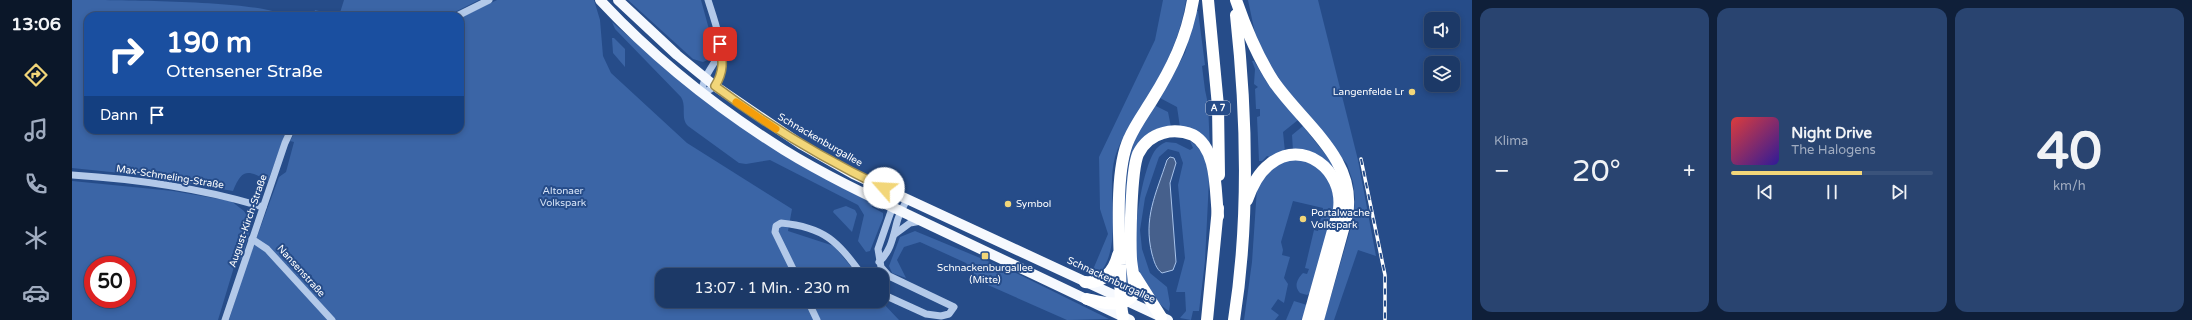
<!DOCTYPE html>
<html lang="de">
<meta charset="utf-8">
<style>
body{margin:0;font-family:"Varela Round",sans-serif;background:#294470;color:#f1f3f6;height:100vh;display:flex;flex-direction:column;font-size:15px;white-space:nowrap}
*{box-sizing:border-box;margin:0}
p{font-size:13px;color:#a0acc0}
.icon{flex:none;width:22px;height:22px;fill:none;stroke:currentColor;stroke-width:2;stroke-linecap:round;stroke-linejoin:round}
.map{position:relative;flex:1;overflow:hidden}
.details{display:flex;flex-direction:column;gap:8px;padding:8px;background:#0f1f39;width:720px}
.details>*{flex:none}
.top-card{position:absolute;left:12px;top:12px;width:380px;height:122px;border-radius:12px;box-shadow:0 2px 6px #0003,0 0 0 1px #3a537b;background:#1a4fa0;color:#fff;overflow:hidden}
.fabs{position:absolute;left:1352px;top:12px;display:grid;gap:8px}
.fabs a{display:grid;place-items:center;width:36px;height:36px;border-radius:8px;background:#1c3967;box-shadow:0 2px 6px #0003,0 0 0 1px #3a537b;font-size:20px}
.speed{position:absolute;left:12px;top:256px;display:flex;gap:8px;font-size:20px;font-weight:700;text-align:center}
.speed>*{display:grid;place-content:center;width:52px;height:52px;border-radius:50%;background:#1c3967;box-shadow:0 2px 6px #0003,0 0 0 1px #3a537b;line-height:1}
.speed .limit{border:6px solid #d22;background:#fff;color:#111}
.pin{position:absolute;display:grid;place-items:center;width:34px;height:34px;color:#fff;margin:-17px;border-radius:8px;box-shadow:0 2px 6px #0006}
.me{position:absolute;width:44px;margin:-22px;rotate:296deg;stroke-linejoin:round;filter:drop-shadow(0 0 3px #0008)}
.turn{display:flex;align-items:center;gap:14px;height:84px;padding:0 16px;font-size:18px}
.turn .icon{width:52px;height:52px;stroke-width:2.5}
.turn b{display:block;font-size:28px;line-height:34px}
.then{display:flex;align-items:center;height:38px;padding:0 16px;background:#0003;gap:8px;font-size:15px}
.big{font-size:30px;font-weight:600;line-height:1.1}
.details .tile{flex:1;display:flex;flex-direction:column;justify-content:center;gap:6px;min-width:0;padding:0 14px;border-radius:12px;background:#294470}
.details .dial{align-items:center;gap:0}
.dial b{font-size:52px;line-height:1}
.song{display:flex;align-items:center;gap:12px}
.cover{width:48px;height:48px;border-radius:6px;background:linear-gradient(135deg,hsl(0 70% 55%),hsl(250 70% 35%))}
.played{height:4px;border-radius:2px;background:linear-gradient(90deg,#f2d679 65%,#3a537b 65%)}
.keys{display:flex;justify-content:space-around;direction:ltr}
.heat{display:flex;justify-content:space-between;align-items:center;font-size:22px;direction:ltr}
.details .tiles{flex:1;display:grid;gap:8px;grid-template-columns:repeat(3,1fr)}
.trip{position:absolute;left:583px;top:268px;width:234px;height:40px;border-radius:12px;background:#1c3967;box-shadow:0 2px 6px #0003,0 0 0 1px #3a537b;font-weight:600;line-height:40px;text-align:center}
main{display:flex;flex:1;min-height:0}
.tabs{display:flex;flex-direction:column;width:72px;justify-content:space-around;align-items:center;background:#0b1729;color:#a0acc0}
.tabs .icon{width:28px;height:28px}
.tabs .on{color:#f2d679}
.tabs b{font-size:18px;color:#f1f3f6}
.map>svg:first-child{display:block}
</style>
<main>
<nav class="tabs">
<b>13:06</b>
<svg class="icon on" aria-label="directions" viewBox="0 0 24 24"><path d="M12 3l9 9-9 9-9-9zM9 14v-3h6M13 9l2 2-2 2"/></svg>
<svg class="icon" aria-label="music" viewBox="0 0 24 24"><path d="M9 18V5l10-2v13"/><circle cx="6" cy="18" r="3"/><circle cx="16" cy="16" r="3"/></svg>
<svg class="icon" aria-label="phone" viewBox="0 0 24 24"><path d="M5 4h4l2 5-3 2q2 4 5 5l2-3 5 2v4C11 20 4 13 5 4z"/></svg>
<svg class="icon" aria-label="climate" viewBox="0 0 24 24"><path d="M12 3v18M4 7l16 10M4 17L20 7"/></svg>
<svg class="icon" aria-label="car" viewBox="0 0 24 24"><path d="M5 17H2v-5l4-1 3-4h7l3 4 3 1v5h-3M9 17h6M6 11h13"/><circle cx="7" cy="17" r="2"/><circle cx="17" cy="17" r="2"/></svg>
</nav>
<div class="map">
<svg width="1400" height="320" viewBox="0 0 1400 320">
<rect width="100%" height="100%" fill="#264c89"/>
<g fill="#3b65a6" fill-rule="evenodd">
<path d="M0,0C35,0 192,0 213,16H16V130H215L196,181C175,169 170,169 161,191L68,175L0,168Z"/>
<polygon points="272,0 407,0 375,16 241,16 243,10 267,16"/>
<polygon points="425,0 522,0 528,20 531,56 539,73 615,143 720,209 716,231 762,246 786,275 590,275 590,301 809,301 827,320 157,320 173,269 207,177 214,172 222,142 218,141 224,130 388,130 388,18"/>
<polygon points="556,0 629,0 641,44 640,58 631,62 621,59"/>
<path d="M1091,0H1114C1109,37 1091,72 1072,104C1061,121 1049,137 1043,157C1033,193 1053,247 1026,275L1020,272L1036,234L1028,209L1027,157L1083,40Z"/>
<polygon points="1176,0 1246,0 1286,160 1304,256 1286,250 1262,320 1252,320 1281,220 1283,199 1281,182 1275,164 1224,103 1195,61 1184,38"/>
<polygon points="1124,11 1126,11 1133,65 1130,66 1133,90 1136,104 1138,149 1108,127 1105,107 1088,98 1113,53"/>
<path d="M540,22L603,77L669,127L799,202L800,207L811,213V218L798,251L794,252L786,241L792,215L786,205L698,160L674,164L667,163L616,126C608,118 615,106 609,97L543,29Z"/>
<polygon points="540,38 542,38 553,49 553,67 541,53"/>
<polygon points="1180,61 1182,61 1194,81 1226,120 1211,132 1213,152 1198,157 1195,156 1190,161 1187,161 1185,117 1188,116 1188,109 1184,109 1183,89 1186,87 1182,84 1183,69"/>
<path d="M1082,105L1096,112L1099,127L1069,142L1055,290H1053C1053,245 1048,175 1065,134C1069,124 1076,114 1082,105Z"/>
<polygon points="1231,126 1265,169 1271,210 1261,167 1251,158 1221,151 1220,135"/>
<path d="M1118,141C1132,150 1136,163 1137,180L1133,261L1127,311H1121L1119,320L1108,318L1114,311L1113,292H1104L1113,258L1106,185L1111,163L1107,152L1096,149L1087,157L1073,198L1068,230L1070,249L1078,273L1095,287L1098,304L1097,311C1083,302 1069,283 1065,267C1059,242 1069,174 1082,152C1085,147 1089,144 1094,142L1104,143L1118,150L1121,148Z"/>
<path d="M1213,160H1231L1254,172L1264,203L1239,293L1235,295L1228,293C1221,286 1226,278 1231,273L1235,274L1237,269L1233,268L1242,230L1246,231L1251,208L1221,201L1209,242L1211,250L1210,255L1218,257L1212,278L1216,284L1212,303L1206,299L1199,309L1207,315L1203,320H1172L1180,262L1185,188L1191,176Z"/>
<path d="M0,181L101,191L159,201L172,211L178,221V229L170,258L162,267L146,320H0ZM21,265H55V299H21Z"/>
<polygon points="774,206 783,210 785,214 780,232 761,212 762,210"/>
<polygon points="843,231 942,272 1037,319 995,320 916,285 904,276 894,263 848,242 832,247 825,260 834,278 820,273 817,266 828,237"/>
<polygon points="1222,301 1235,305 1230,320 1214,320"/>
</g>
<path fill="#46608c" stroke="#a8c3ea" d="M1098,157L1102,158L1104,163L1098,183L1104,262L1101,270L1090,273C1084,269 1082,261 1080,254C1071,218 1084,194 1095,160Z"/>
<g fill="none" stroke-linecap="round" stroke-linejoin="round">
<g stroke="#b3c9e9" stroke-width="7">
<path d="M636,0C644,26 667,82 630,93C630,76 643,65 649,50"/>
<polyline points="385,16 417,0"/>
<path d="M0,175C64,179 129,188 191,207"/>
<polyline points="823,234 838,223 849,221"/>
<polyline points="180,239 195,249 260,320"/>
<path d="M807,262C819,251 821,237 825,222C827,214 832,206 835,199"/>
<path d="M724,275L703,232L704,226L709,223C753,227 766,242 790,275"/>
<polyline points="810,294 854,314 869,316 877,314 882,307 817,276 809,267 806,249 825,194"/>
<polyline points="736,301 745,320"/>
<polyline points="153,320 213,143 219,130"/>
</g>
<g stroke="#f6f9fe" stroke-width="10">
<path d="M528,0C582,58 645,108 712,150C759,179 810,202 860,226C926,257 992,289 1058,320"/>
<polyline points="546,0 605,55 643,86 730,145 781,174 1096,320"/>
</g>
<g stroke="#fff" stroke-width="12">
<polyline points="1136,0 1146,106 1147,175"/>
<path d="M1164,0C1174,29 1185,56 1202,82C1231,124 1285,159 1275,215L1246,320"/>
<path d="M1175,200C1180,186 1186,173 1198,164C1231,138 1272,170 1267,209L1236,320"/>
<polyline points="1063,276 1089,317"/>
<path d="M1013,282C1031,284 1042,271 1046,255"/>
<path d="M1015,299C1029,302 1051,309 1061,295C1064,284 1060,271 1059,259C1058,239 1059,171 1066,154C1071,144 1080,136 1091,133C1101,130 1111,131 1121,135C1146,149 1143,191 1146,216"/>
<path d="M1051,317C1047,300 1049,283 1048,265C1047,232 1043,169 1057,139C1063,125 1072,113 1080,100C1100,68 1115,37 1121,0"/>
<polyline points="1135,320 1146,208"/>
<path d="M1162,320C1178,219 1175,116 1164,15"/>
</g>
<g stroke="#fff" stroke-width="3.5">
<polyline id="rail" points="1289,159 1313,275 1313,320"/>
</g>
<use href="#rail" stroke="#264c89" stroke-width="2" stroke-dasharray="6" stroke-linecap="butt"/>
</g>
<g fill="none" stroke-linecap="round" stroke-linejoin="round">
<g stroke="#9d8b4f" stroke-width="10">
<path id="route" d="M648,44C651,61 652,72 643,86C696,126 752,159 812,188"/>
</g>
<use href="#route" stroke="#f2d679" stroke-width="7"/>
<polyline stroke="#f59e0b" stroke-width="7" points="664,102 704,129"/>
</g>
<g fill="#f2d679" stroke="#264c89" stroke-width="1.5">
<circle cx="1340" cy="92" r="4"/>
<circle cx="936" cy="204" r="4"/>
<circle cx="1231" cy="219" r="4"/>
<rect x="909" y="252" width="8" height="8" rx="2"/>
</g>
<g text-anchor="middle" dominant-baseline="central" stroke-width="4" stroke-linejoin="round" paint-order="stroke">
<rect fill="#264c89" stroke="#bec9dc" stroke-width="1" x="1134" y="101" width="24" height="14" rx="3"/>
<g font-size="9" font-weight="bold" fill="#fff">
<text x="1146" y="108">A 7</text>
</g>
<g font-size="10" fill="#fff" stroke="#264c89" text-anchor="start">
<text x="1332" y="92" text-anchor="end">Langenfelde Lr</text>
<text x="944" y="204">Symbol</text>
<text x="1239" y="213">Portalwache<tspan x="1239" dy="12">Volkspark</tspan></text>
<text x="913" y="268" text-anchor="middle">Schnackenburgallee<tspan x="913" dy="12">(Mitte)</tspan></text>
</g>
<g font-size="10" fill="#fff" stroke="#264c89">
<text transform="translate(748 140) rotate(30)">Schnackenburgallee</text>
<text transform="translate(98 177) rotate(9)">Max-Schmeling-Straße</text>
<text transform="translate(176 221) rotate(-71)">August-Kirch-Straße</text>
<text transform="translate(229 271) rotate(48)">Nansenstraße</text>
<text transform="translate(1039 280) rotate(25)">Schnackenburgallee</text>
</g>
<g font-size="10" fill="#d7e4f7" stroke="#264c89">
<text x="491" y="191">Altonaer<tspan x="491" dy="12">Volkspark</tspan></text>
</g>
</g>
</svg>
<div class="fabs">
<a><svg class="icon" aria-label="sound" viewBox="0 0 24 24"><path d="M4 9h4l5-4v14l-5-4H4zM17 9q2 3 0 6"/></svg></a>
<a><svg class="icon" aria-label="layers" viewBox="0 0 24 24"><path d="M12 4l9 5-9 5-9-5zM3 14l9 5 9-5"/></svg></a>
</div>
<div class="speed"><div class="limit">50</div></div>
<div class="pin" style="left:648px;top:44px;background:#d93025"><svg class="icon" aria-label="arrive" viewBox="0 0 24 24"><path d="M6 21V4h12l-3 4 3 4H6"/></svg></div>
<svg class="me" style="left:812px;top:188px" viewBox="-20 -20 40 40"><circle r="19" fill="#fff"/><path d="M0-13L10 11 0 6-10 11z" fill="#f2d679"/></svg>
<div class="trip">13:07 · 1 Min. · 230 m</div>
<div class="top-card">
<div class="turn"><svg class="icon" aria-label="right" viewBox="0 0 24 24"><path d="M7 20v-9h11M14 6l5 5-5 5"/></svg><div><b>190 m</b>Ottensener Straße</div></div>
<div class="then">Dann<svg class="icon" aria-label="arrive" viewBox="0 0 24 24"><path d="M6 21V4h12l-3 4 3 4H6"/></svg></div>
</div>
</div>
<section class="details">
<div class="tiles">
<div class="tile"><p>Klima</p>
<div class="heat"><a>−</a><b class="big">20°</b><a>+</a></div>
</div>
<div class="tile">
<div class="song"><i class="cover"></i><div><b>Night Drive</b><p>The Halogens</p></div></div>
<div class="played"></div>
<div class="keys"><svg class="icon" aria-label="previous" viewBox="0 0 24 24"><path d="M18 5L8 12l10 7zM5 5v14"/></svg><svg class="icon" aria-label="pause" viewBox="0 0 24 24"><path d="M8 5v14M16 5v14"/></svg><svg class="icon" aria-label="next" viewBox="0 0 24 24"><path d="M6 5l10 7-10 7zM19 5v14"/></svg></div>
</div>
<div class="tile dial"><b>40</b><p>km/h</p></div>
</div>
</section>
</main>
